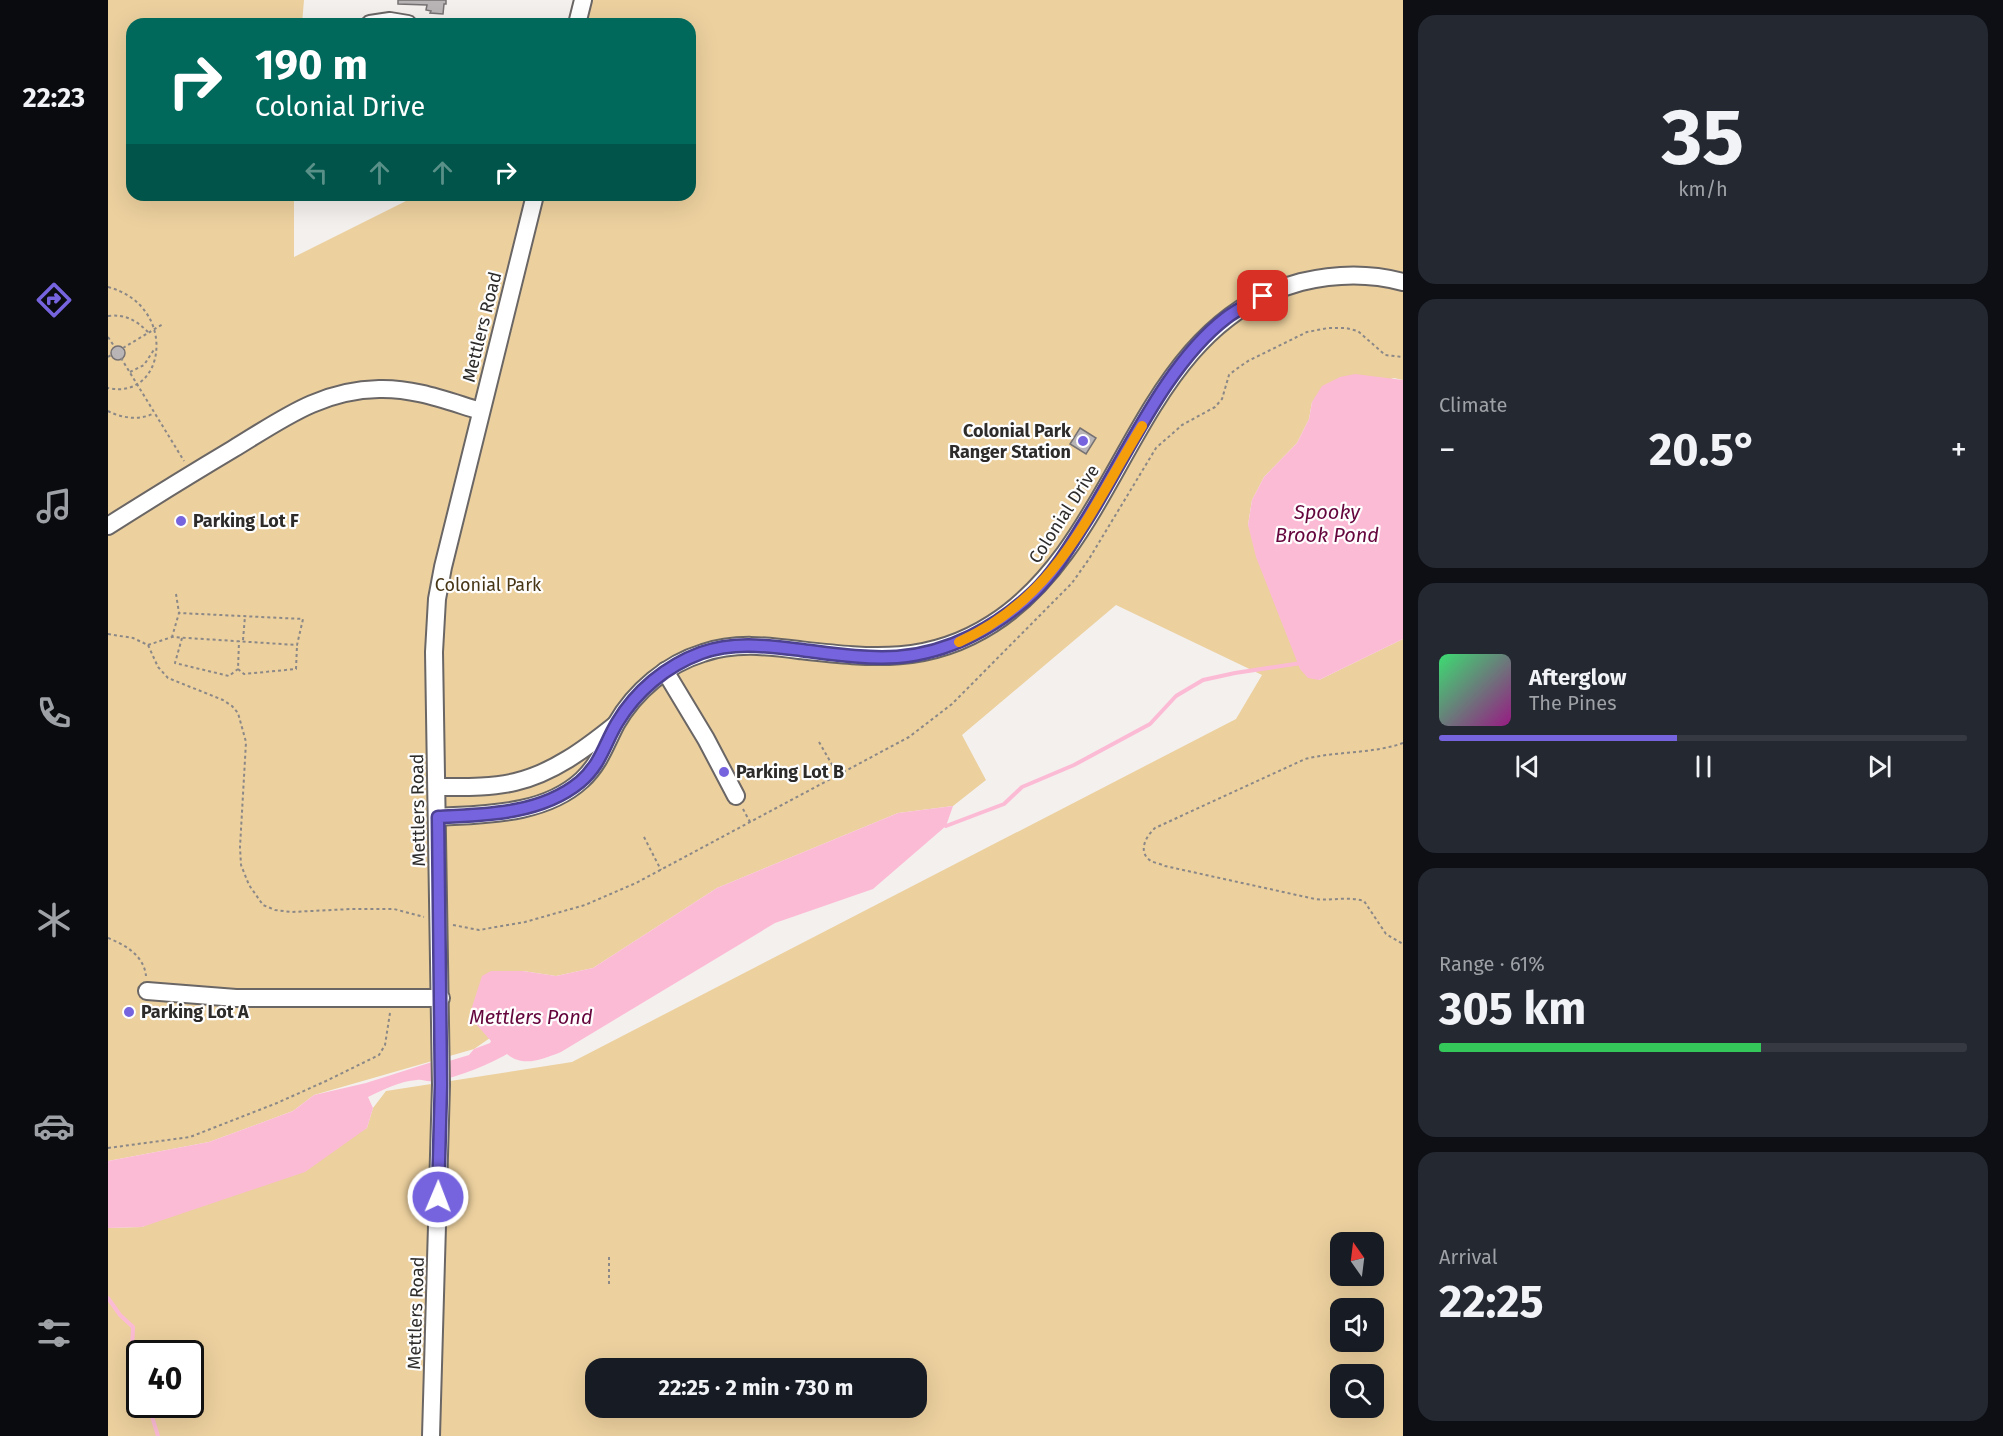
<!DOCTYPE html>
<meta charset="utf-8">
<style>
body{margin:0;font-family:"Fira Sans",sans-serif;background:#242831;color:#f1f3f6;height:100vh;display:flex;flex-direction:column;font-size:22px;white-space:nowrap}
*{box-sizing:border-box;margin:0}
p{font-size:20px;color:#9ea1a6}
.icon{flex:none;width:33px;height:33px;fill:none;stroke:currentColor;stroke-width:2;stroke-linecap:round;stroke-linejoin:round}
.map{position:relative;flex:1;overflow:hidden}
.drawer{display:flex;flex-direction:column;gap:15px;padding:15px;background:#0d0f14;width:600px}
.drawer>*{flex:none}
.banner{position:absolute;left:18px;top:18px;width:570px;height:183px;border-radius:18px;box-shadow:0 6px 24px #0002;background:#00695c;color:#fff;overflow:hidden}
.needle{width:39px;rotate:346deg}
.fabs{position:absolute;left:1222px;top:1232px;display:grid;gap:12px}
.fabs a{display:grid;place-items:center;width:54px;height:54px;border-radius:12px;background:#171b24;box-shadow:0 6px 24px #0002;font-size:30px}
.speed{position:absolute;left:18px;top:1340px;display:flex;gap:12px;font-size:30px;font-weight:700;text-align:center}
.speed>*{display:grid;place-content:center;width:78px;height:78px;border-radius:50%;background:#171b24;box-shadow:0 6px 24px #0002;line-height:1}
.speed .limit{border:3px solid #111;border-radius:9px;background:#fff;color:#111}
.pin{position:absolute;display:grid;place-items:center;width:51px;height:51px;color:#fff;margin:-26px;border-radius:12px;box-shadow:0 3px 9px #0006}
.me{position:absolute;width:66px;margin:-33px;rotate:1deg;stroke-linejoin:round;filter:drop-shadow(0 0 4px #0008)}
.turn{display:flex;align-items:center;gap:21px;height:126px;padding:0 30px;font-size:27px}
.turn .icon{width:78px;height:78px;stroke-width:2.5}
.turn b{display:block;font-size:42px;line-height:51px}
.lanes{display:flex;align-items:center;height:57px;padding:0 30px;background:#0003;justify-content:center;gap:30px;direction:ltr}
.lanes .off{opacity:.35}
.big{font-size:45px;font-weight:700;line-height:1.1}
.drawer .widget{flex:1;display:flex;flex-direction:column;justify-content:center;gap:9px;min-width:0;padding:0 21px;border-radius:18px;background:#242831}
.drawer .dial{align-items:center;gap:0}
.dial b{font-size:78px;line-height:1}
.song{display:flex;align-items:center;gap:18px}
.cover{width:72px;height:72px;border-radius:9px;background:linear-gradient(135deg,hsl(140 70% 55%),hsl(310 70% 35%))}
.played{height:6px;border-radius:3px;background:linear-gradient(90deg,#7664df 45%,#363941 45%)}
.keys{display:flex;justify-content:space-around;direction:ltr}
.heat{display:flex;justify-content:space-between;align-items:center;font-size:33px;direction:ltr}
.charge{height:9px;border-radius:4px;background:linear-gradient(90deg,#34c759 61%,#363941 0)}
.trip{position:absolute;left:477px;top:1358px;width:342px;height:60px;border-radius:18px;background:#171b24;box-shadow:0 6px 24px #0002;font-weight:700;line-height:60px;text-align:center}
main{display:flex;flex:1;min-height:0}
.dock{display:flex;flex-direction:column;width:108px;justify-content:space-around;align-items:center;background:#090b0e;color:#9ea1a6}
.dock .icon{width:42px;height:42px}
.dock .selected{color:#7664df}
.dock b{font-size:27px;color:#f1f3f6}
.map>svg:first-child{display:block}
</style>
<main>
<nav class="dock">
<b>22:23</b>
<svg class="icon selected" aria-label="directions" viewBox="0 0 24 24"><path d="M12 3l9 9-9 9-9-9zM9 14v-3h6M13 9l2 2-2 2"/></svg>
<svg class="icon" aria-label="music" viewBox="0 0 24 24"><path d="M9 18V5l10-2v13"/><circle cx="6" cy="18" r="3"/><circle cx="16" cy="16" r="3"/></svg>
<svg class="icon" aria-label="phone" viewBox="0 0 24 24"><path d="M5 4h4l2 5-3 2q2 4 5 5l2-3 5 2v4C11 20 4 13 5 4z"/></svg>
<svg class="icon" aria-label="climate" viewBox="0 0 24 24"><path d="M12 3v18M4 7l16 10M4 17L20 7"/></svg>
<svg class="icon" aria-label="car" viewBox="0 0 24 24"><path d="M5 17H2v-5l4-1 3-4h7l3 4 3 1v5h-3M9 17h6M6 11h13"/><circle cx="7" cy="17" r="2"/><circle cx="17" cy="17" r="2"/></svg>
<svg class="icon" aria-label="filters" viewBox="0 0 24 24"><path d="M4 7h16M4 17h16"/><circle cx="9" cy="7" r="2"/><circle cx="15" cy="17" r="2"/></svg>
</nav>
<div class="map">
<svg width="1295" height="1436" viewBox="0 0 1295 1436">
<rect width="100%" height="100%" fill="#f4f0ee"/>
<path fill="#ecd09e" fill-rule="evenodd" d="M0,0H196L194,24H24V195H186V257L310,195H582V24H473L479,0H1295V380L1286,378L1204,402L1201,419L1189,443L1156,477L1144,500L1140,525L1211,680L1295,639V1436H0V1228L34,1227L259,1128L265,1108L278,1091L464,1062L1128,719L1154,675L1008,605L854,735L878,780L845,806L790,813L609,888L485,968L448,976L415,971L367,1023L382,1038L366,1049L206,1095L185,1111L101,1142L0,1161ZM1233,1242H1266V1275H1233ZM1233,1308H1266V1341H1233ZM32,1353H82V1404H32ZM488,1368H808V1407H488ZM1233,1374H1266V1407H1233Z"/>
<g fill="#fcbbd5">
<polygon points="1247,374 1295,380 1295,639 1211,680 1200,678 1192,669 1148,557 1140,525 1144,500 1156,477 1189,443 1201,419 1204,402 1214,386 1232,377"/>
<path d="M845,806L838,826L765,889L667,923L453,1052C435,1059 415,1068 399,1054C382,1064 342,1081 323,1081C319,1082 314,1079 309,1080C292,1081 275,1090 260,1097L265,1108L259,1128L197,1172L34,1227L0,1228V1161L101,1142L185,1111L206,1095L258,1083L324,1062L341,1061L361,1055L366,1049L382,1043L383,1041L367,1023L364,1007L374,976L383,971H415L448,976L485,968L609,888L790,813Z"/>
</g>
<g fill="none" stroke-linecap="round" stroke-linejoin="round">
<g stroke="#fcbbd5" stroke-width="4">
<polyline points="838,826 896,804 914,787 966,765 1042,724 1068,696 1095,680 1127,673 1193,663"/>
<path d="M0,1298L12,1315L25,1327C25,1348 20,1352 32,1371"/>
<polyline points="34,1404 42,1410 50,1436"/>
</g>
</g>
<g fill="#b9b4b5" stroke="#767172" stroke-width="1.5">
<polygon points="290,0 338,0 338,4 336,4 335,14 322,13 323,11 318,10 319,5 290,4"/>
<circle cx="10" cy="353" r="7"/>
<polygon points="972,428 988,438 978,454 962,444"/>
</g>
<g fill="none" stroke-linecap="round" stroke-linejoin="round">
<g stroke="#6a6665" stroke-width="20">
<g id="minor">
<polyline points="262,24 282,21 300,24"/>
<polyline points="469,24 475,0"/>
<path d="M0,526C41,500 83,474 125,449C173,420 212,390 271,389C307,388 339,401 373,411"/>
<polyline points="557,671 598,739 628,796"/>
<path d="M329,787C354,787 382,788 407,782C445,773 477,749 507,725"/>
<path d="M330,817C378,814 436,815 474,780C492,763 497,745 508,724C527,691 559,664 595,653C627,642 659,646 691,650C763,658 820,665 884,624C1018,539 1026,326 1193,282C1226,274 1262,273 1295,282"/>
<polyline points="39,991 128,998 333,998"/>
<polyline points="323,1436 333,1085 326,652 329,599 335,567 427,195"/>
</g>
</g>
<g stroke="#8b8887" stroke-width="2" stroke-dasharray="3 3" stroke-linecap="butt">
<path d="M0,287C71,306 58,401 0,388"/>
<path d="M0,316C17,314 28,320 40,332"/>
<polyline points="0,337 6,346"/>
<polyline points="15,348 55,324"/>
<polyline points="0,357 3,355"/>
<polyline points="13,358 76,461"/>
<polyline points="22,372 36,365 47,348"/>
<path d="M0,411C13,418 32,421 46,413"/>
<polyline points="68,594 71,613"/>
<polyline points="0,634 25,638 40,645 50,667 60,678 115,700 124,706 130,713 138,742 132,847 133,865 141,885 155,905 167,910 183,912 243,909 286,909 316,917"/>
<polyline points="74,638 67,663 121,676 130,669 131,641"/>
<polyline points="135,640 137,616"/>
<polyline points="40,645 64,637 189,645 195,619 71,613 64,637"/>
<polyline points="130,669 136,674 188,669 189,645"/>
<polyline points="711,742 730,775"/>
<path d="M1295,743C1264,754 1229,751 1197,759L1047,828C1038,836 1029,852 1043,861C1047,863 1053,864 1057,866L1207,899C1224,901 1240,896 1256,901L1278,934L1295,944"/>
<polyline points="635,809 642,822"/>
<polyline points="536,837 553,870"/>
<polyline points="345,925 371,930 417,922 477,905 528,883 801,737 844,704 964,583 981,559 1048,448 1074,425 1107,407 1114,399 1121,375 1127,370 1140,361 1199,332 1220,328 1238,328 1250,331 1277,355 1295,357"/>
<path d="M0,938C18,945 36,956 38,976"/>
<polyline points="0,1148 82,1137 169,1103 218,1081 271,1055 277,1045 282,1013"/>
<polyline points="501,1284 501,1254"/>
</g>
<use href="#minor" stroke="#fff" stroke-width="16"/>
</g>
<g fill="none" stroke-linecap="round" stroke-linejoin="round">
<g stroke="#4d4191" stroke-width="15">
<path id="route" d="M330,1197L333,1085L330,817C378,815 433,814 472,782C493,764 496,745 509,723C528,691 558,666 593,653C626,641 660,646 693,650C725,654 757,659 789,657C841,653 889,627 926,592C948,571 963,544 979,519C1019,455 1058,364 1118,318C1130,309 1143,303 1155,296"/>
</g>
<use href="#route" stroke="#7664df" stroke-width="10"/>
<path stroke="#f59e0b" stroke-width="10" d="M851,642C950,597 981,512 1034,426"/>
</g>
<g fill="#7664df" stroke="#fffefe" stroke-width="2">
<circle cx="975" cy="441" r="6"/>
<circle cx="73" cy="521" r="6"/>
<circle cx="616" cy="772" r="6"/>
<circle cx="21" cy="1012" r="6"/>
</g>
<g text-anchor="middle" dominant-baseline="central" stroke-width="4.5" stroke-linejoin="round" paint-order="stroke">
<g font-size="18" fill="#2d2c2b" stroke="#fffefe">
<text transform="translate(374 327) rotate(-76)">Mettlers Road</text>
<text transform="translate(956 514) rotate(-57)">Colonial Drive</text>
<text transform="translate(310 810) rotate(-91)">Mettlers Road</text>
<text transform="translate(308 1313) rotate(-88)">Mettlers Road</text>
</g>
<g font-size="18" font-weight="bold" fill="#2d2c2b" stroke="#fffefe" text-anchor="start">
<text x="963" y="431" text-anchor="end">Colonial Park<tspan x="963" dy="21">Ranger Station</tspan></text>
<text x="85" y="521">Parking Lot F</text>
<text x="628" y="772">Parking Lot B</text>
<text x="33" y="1012">Parking Lot A</text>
</g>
<g font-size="18" fill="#473616" stroke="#fffefe">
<text x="380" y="585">Colonial Park</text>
</g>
<g font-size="20" font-style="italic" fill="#65063d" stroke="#fffefe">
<text x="1219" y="512">Spooky<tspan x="1219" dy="23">Brook Pond</tspan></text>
<text x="423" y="1017">Mettlers Pond</text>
</g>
</g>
</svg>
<div class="fabs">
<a><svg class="needle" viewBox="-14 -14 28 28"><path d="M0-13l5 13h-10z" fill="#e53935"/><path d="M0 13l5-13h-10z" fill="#9ea1a6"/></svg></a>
<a><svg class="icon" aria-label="sound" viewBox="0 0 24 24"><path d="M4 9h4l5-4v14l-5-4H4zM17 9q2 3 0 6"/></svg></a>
<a><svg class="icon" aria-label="search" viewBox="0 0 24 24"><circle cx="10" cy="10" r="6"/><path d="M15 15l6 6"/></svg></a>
</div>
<div class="speed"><div class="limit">40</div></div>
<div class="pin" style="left:1155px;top:296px;background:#d93025"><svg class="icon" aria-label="arrive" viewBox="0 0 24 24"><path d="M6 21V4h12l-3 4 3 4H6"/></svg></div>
<svg class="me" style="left:330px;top:1197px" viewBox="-20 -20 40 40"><circle r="17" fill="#7664df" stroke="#fff" stroke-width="3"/><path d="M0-11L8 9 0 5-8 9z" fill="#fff"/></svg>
<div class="trip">22:25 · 2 min · 730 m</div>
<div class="banner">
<div class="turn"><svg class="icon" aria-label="right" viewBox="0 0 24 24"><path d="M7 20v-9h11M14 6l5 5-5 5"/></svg><div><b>190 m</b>Colonial Drive</div></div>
<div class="lanes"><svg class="icon off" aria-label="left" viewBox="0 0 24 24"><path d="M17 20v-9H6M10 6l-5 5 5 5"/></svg><svg class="icon off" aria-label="ahead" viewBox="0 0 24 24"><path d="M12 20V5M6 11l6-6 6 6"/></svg><svg class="icon off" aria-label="ahead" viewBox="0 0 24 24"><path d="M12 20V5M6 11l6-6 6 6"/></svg><svg class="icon" aria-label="right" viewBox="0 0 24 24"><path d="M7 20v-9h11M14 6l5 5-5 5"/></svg></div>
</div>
</div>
<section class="drawer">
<div class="widget dial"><b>35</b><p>km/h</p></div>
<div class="widget"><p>Climate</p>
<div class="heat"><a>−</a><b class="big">20.5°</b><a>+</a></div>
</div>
<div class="widget">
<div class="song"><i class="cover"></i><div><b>Afterglow</b><p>The Pines</p></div></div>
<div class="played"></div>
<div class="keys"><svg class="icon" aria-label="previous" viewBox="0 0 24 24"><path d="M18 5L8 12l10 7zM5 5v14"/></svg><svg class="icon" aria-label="pause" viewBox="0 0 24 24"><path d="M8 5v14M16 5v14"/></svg><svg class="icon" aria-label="next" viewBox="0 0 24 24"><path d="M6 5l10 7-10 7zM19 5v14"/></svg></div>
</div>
<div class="widget"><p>Range · 61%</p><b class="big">305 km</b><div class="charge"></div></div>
<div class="widget"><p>Arrival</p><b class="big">22:25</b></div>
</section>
</main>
